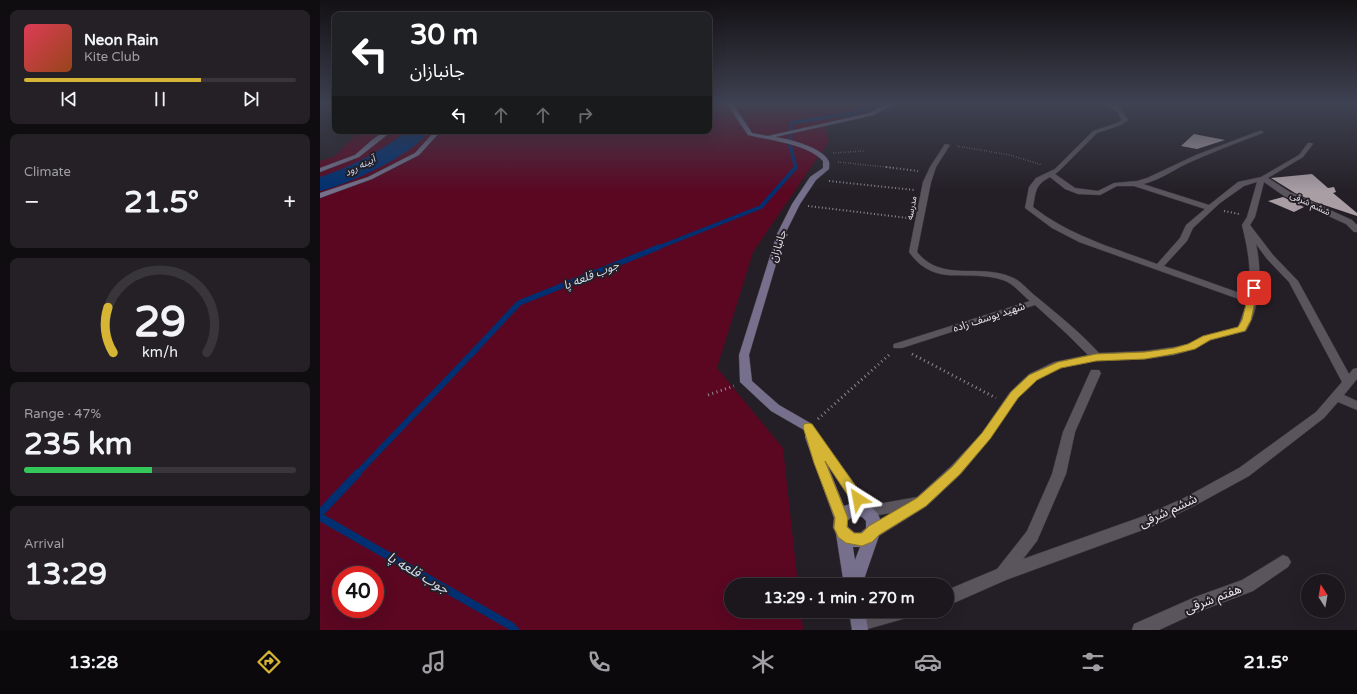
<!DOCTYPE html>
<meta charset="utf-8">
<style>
body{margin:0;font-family:"Varela Round","Noto Sans Arabic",sans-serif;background:#242025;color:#f1f3f6;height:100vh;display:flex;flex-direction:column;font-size:15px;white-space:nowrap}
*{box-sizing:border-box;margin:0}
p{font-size:13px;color:#a09fa3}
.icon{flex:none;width:22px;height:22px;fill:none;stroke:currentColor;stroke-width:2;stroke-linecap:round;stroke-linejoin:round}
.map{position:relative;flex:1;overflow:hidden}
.details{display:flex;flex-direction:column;gap:10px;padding:10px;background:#0f0d0f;width:320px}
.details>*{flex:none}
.top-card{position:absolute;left:12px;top:12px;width:380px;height:122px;border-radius:8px;box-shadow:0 4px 16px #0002,0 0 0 1px #39363b;background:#202124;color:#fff;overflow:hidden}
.needle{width:26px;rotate:349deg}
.buttons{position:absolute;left:981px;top:574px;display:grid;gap:8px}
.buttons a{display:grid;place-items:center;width:44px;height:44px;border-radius:50%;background:#1b171c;box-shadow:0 4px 16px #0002,0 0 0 1px #39363b;font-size:20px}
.speed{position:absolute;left:12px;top:566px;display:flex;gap:8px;font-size:20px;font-weight:700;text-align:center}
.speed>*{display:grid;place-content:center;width:52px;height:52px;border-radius:50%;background:#1b171c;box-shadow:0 4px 16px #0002,0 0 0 1px #39363b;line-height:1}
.speed .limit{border:6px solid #d22;background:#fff;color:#111}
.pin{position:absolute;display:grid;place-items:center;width:34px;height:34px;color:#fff;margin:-17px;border-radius:8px;box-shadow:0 2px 6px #0006}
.me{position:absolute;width:44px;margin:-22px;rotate:326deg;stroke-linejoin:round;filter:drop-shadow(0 0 3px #0008)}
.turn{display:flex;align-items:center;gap:14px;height:84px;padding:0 12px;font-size:18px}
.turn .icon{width:52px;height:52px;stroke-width:2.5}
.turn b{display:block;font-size:28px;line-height:34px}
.lanes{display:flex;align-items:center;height:38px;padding:0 12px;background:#0003;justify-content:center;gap:20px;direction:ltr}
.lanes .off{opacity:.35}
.big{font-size:30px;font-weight:700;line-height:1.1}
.details .card{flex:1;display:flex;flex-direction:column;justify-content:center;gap:6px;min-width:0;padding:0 14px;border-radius:8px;background:#242025}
.details .dial{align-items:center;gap:0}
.dial svg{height:104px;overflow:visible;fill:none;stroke:#39363b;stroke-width:7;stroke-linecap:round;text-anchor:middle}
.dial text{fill:#f1f3f6;stroke:none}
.song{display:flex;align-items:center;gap:12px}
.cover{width:48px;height:48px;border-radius:6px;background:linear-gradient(135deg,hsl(350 70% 55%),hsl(20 70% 35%))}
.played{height:4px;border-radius:2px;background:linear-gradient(90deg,#d6b534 65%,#39363b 65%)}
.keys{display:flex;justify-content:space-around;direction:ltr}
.heat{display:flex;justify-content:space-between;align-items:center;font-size:22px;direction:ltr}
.charge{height:6px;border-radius:3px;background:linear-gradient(90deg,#34c759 47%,#39363b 0)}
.trip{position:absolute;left:404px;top:578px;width:230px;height:40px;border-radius:20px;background:#1b171c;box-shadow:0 4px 16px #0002,0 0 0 1px #39363b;font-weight:700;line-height:40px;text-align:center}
.tab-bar{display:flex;height:64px;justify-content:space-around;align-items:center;background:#0b090b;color:#a09fa3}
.tab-bar .icon{width:28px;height:28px}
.tab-bar .on{color:#d6b534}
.tab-bar b{font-size:18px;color:#f1f3f6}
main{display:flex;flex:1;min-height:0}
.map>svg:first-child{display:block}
</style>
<main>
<section class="details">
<div class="card">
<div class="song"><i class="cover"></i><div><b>Neon Rain</b><p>Kite Club</p></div></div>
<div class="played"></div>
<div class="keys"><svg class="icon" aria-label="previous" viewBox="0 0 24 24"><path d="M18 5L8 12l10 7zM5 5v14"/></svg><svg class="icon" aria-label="pause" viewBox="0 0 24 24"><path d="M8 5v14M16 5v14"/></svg><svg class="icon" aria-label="next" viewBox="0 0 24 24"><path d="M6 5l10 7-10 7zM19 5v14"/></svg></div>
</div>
<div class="card"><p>Climate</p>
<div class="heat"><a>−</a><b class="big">21.5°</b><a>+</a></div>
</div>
<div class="card dial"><svg viewBox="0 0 100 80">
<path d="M14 69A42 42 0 1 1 86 69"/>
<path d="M14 69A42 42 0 0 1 10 34" stroke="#d6b534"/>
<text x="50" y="56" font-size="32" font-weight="700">29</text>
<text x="50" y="72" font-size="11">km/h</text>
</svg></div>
<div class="card"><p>Range · 47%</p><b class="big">235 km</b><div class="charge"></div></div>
<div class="card"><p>Arrival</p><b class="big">13:29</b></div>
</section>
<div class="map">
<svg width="1037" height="630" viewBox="0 0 1037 630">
<rect width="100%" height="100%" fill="#241f26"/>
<path fill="#5b0722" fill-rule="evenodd" d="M389,104H558L504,125L509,141L433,252L397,368L463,448L478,585H411V611H481L483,630H0V161L15,156L35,135L49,131H389ZM21,575H55V609H21Z"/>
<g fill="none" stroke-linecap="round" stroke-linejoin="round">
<polyline stroke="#003072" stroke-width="3.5" points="476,168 470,145 471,123 534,113 553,104"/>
<polyline stroke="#003072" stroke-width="4" points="337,248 441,207 476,167"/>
<polyline stroke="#003072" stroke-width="5.5" points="156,349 199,303 339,247"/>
<polyline stroke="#003072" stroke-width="6" points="37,474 157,348"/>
<g stroke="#003072" stroke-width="8">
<polyline points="0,513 38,473"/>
<polyline points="0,517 191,626 195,630"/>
</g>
<path fill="#003072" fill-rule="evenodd" d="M87,131H109C92,156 29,184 0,191V177C31,167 61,151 87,131Z"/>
</g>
<g fill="#a99ea4">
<polygon points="874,134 905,140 877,149 861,146"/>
<polygon points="992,174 1008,188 1014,187 1016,192 1013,193 1037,213 1037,216 995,202 975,193 951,178"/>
<polygon points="963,197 984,207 974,212 948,201"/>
</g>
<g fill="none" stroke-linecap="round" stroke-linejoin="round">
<g stroke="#3d393f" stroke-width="1">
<g id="street">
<path d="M787,104C798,104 803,112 808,120L801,125L777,133L739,171L735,174L755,188L778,191L794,183L817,181L827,178L876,155L939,131H943V133C918,142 893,152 868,163C853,170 840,180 823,184L889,205L918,182L941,177L979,155L988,143H992L993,144L983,157L948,178L970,192L1032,220L1037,225V232H1034L1026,224L964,196L944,182L935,217L930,225L953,255L978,281L1029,374L1033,369L1037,368V379L1024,395L1037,401V410L1018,402L1004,418L929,476L874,506L831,527L686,580L627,606V590L677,569L707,531L732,474L743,432L771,370H779L781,373L755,432L746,474L717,541L703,559L821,517L864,498L919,468L996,412L1022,382L969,282L947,259L936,244C942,271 941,307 926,331L891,340L875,349L854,355L825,359L776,361L741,368L717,380L698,398L670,439L641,474L607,506L559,536L554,538L549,536L547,531L549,526L571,513L546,517L541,515L539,511L541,507L597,497L631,466L662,433L690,392L709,374L734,362L768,355L747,334L715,305L582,348H574L573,346L574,344L710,301C701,294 693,283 683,280C647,268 615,289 589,252L603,182L610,167L625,144L630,145L616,167L611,182L597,252C622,283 659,263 691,277C700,280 706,288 713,294C736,313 759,331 779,353L825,351L854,347L868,344L883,336L918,327L927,302L759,242L732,228L705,208L709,187L716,178L735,169L773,131L797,123L802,120L798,113ZM730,177L745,189L758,194L780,195L797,186H814L885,209L866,225L860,238L837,264C794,248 750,236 713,207C716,191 715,185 730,177ZM937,182L927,217L922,225C928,250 932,270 928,296L844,266L867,241L873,228L900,203L924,186Z"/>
<polygon points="963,555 968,557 971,562 968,567 933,591 878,612 839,630 812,630 814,624 875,597 922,580"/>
<polygon points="553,611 591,611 589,617 583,619 544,630 533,629 531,623 533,617"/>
</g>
</g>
<g stroke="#3d393f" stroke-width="1">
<g id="secondary">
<path d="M407,104H413L432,133L448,136L550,113L565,104L572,105L554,115L455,137C469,139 501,147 508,160C510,162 509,166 509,169L496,180L480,204L465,234L429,355L432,381L459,405L492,424L551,507C563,517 560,521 560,533L542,585H524L516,534L513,527L514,518L485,437L486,434L484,430L451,411L420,382L419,355L457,234L472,204L490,177L503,168V161C488,144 449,140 428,135ZM508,466L533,503L524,506ZM535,515L542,517L546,521V528L540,533H535L528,527L527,521ZM533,547H540L535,560Z"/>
<polygon points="65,131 72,131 39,157 0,172 0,168 35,155 52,140"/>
<polygon points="115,131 121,131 99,155 52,179 0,198 0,193 48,177 95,153"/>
<polygon points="529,611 545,611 548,630 532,630"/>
</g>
</g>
<g stroke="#8f8a90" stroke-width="1.5" stroke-dasharray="0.5 2" stroke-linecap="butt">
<polyline points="637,146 690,155 722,165"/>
<polyline points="513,153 544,151"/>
<polyline points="518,162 575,168"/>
</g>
<g stroke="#8f8a90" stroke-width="2" stroke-dasharray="1 2.5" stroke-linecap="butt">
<polyline points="566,167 598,171"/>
<polyline points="509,181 594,190"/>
<polyline points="488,206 588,218"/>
<polyline points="904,211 919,214"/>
</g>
<g stroke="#8f8a90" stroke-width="3" stroke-dasharray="1 3.5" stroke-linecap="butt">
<polyline points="592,354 676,398"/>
<polyline points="388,395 414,386"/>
<polyline points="498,419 570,354"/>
</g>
<use href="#street" fill="#5a545d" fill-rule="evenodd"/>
<use href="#secondary" fill="#76708d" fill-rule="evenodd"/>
</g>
<linearGradient id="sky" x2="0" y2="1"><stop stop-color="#141115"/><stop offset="0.54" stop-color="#3f4252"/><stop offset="1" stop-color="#3f4252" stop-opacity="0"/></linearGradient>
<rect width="1037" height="192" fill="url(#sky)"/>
<polygon fill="#d6b534" stroke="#8b7622" points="934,286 938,288 931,320 925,331 890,340 875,349 854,354 825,359 776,361 741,368 717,380 698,398 670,439 640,474 606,506 559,535 552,542 542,546 526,543 518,537 516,532 514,528 515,518 494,463 483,427 484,424 488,423 492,424 542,495 544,499 542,503 538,504 533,503 505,461 528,518 527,527 534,533 542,533 549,526 597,498 632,467 662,433 691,392 709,375 738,362 776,354 825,352 854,348 868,344 883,336 918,327 922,320 930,288"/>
<g text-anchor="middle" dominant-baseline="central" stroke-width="4" stroke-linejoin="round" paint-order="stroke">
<g font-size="9" fill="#e7e3e8" stroke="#241f26">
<text transform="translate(990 204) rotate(25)">ششم شرقی</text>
<text transform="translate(592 208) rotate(-79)">مدرسه</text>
</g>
<g font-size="10" font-style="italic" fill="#cddbef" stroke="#241f26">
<text transform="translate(40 166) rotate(-27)">آیینه رود</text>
</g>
<g font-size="11" fill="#e7e3e8" stroke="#241f26">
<text transform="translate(458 246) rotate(-72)">جانبازان</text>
<text transform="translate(669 317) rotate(-18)">شهید یوسف زاده</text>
</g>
<g font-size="12" font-style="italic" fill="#cddbef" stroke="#241f26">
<text transform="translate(271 275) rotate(-22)">جوب قلعه پا</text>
</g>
<g font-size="13" fill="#e7e3e8" stroke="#241f26">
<text transform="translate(848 511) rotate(-25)">ششم شرقی</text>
<text transform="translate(893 599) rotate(-21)">هفتم شرقی</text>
</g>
<g font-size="14" font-style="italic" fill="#cddbef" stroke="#241f26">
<text transform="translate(98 573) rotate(30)">جوب قلعه پا</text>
</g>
</g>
</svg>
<div class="buttons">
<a><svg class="needle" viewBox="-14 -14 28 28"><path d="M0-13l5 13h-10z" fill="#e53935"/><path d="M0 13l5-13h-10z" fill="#a09fa3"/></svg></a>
</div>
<div class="speed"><div class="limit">40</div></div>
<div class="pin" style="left:934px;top:288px;background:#d93025"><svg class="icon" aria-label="arrive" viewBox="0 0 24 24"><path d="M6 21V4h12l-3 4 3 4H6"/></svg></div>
<svg class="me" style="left:538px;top:499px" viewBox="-20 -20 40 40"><path d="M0-17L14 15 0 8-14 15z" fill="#d6b534" stroke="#fff" stroke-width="4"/></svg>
<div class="trip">13:29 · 1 min · 270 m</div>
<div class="top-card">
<div class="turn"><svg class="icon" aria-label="left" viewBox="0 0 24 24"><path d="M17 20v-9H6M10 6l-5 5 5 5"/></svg><div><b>30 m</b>جانبازان</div></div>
<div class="lanes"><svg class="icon" aria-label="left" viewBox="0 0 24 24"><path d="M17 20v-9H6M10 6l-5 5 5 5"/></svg><svg class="icon off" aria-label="ahead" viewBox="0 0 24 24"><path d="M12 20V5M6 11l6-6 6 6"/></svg><svg class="icon off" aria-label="ahead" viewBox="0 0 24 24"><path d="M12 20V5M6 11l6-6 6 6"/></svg><svg class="icon off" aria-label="right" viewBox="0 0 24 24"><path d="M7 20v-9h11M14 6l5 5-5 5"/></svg></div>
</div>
</div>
</main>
<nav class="tab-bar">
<b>13:28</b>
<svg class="icon on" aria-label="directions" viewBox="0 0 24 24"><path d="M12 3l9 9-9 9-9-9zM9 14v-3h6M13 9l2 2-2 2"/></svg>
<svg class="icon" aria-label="music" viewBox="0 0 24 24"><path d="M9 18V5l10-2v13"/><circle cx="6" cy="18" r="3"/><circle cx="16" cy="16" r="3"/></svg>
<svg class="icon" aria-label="phone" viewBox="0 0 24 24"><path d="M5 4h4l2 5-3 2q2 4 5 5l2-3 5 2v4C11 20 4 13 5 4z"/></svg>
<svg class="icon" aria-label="climate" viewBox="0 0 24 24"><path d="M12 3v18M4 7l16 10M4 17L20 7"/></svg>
<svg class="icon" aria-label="car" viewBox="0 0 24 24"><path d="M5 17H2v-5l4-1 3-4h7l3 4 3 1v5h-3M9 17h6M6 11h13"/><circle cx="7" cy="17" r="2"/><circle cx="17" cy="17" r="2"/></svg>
<svg class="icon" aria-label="filters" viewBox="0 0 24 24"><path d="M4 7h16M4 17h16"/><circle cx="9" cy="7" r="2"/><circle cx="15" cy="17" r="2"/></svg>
<b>21.5°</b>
</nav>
